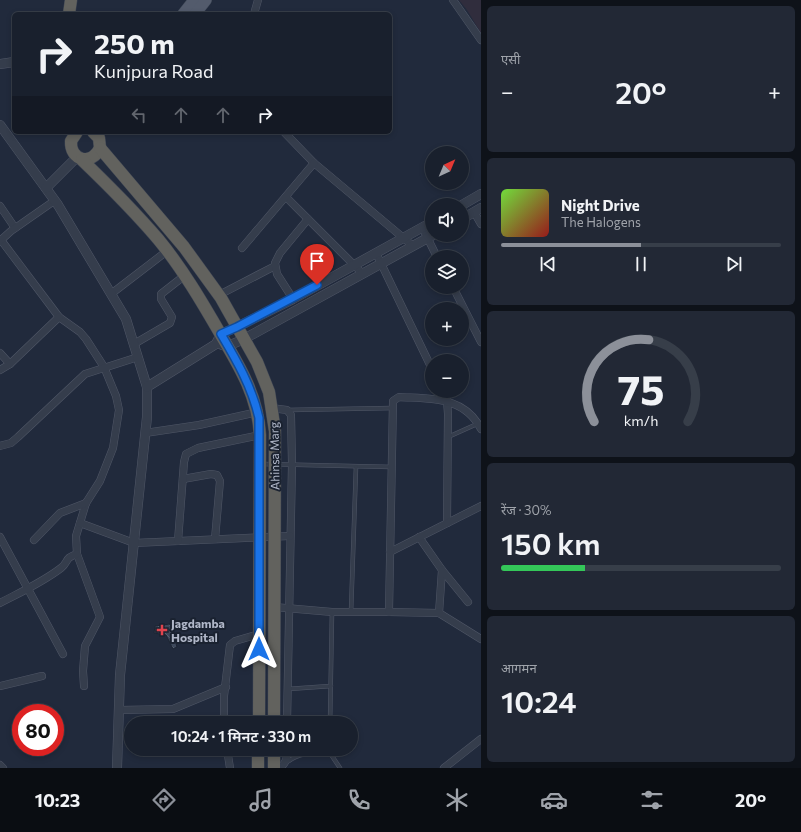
<!DOCTYPE html>
<html lang="hi">
<meta charset="utf-8">
<style>
body{margin:0;font-family:Commissioner,"Noto Sans Devanagari",sans-serif;background:#222835;color:#f1f3f6;height:100vh;display:flex;flex-direction:column;font-size:15px;white-space:nowrap}
*{box-sizing:border-box;margin:0}
p{font-size:13px;color:#9fa3aa}
.icon{flex:none;width:22px;height:22px;fill:none;stroke:currentColor;stroke-width:2;stroke-linecap:round;stroke-linejoin:round}
.map{position:relative;flex:1;overflow:hidden}
.drawer{display:flex;flex-direction:column;gap:6px;padding:6px;background:#0e1219;width:320px}
.drawer>*{flex:none}
.banner{position:absolute;left:12px;top:12px;width:380px;height:122px;border-radius:6px;box-shadow:0 2px 6px #0003,0 0 0 1px #373e49;background:#19202d;color:#f1f3f6;overflow:hidden}
.needle{width:26px;rotate:44deg}
.controls{position:absolute;left:425px;top:146px;display:grid;gap:8px}
.controls a{display:grid;place-items:center;width:44px;height:44px;border-radius:50%;background:#19202d;box-shadow:0 2px 6px #0003,0 0 0 1px #373e49;font-size:20px}
.speed{position:absolute;left:12px;top:704px;display:flex;gap:8px;font-size:20px;font-weight:700;text-align:center}
.speed>*{display:grid;place-content:center;width:52px;height:52px;border-radius:50%;background:#19202d;box-shadow:0 2px 6px #0003,0 0 0 1px #373e49;line-height:1}
.speed .limit{border:6px solid #d22;background:#fff;color:#111}
.pin{position:absolute;display:grid;place-items:center;width:34px;height:34px;color:#fff;margin:-41px -17px;border-radius:50% 50% 50% 0;rotate:-45deg;box-shadow:0 0 4px #0007}
.pin .icon{rotate:45deg}
.me{position:absolute;width:44px;margin:-22px;rotate:0deg;stroke-linejoin:round;filter:drop-shadow(0 0 3px #0008)}
.turn{display:flex;align-items:center;gap:14px;height:84px;padding:0 16px;font-size:18px}
.turn .icon{width:52px;height:52px;stroke-width:2.5}
.turn b{display:block;font-size:28px;line-height:34px}
.lanes{display:flex;align-items:center;height:38px;padding:0 16px;background:#0003;justify-content:center;gap:20px;direction:ltr}
.lanes .off{opacity:.35}
.big{font-size:30px;font-weight:600;line-height:1.1}
.drawer .card{flex:1;display:flex;flex-direction:column;justify-content:center;gap:6px;min-width:0;padding:0 14px;border-radius:6px;background:#222835}
.drawer .dial{align-items:center;gap:0}
.dial svg{height:104px;overflow:visible;fill:none;stroke:#373e49;stroke-width:7;stroke-linecap:round;text-anchor:middle}
.dial text{fill:#f1f3f6;stroke:none}
.song{display:flex;align-items:center;gap:12px}
.cover{width:48px;height:48px;border-radius:6px;background:linear-gradient(135deg,hsl(100 70% 55%),hsl(0 70% 35%))}
.played{height:4px;border-radius:2px;background:linear-gradient(90deg,#8c9099 50%,#373e49 50%)}
.keys{display:flex;justify-content:space-around;direction:ltr}
.heat{display:flex;justify-content:space-between;align-items:center;font-size:22px;direction:ltr}
.charge{height:6px;border-radius:3px;background:linear-gradient(90deg,#34c759 30%,#373e49 0)}
.trip{position:absolute;left:124px;top:716px;width:234px;height:40px;border-radius:20px;background:#19202d;box-shadow:0 2px 6px #0003,0 0 0 1px #373e49;font-weight:600;line-height:40px;text-align:center}
.tabs{display:flex;height:64px;justify-content:space-around;align-items:center;background:#0a0d12;color:#9fa3aa}
.tabs .icon{width:28px;height:28px}
.tabs .active{color:#8c9099}
.tabs b{font-size:18px;color:#f1f3f6}
main{display:flex;flex:1;min-height:0}
.map>svg:first-child{display:block}
</style>
<main>
<div class="map">
<svg width="481" height="768" viewBox="0 0 481 768">
<defs>
<pattern id="building-back-hatch" width="6" height="6" patternUnits="userSpaceOnUse"><rect width="6" height="6" fill="#3d485b"/><path d="M-1 5l2 2M0 0l6 6M5-1l2 2" fill="none" stroke="#566071"/></pattern>
</defs>
<rect width="100%" height="100%" fill="#212a3c"/>
<polygon fill="#302d3d" points="459,0 481,0 481,33 467,10"/>
<polygon fill="url(#building-back-hatch)" stroke="#1c2432" points="170,624 177,647 173,649 166,635 154,633 155,626"/>
<g fill="none" stroke-linecap="round" stroke-linejoin="round">
<g stroke="#505767" stroke-width="4.5">
<g id="service">
<polyline points="289,410 393,408"/>
<polyline points="448,437 477,424"/>
<polyline points="263,464 392,467"/>
<polyline points="351,612 356,467"/>
<polyline points="288,689 331,686"/>
<polyline points="330,723 332,612"/>
<polyline points="330,749 332,756 340,768"/>
<path d="M286,763C299,752 314,753 331,752"/>
</g>
</g>
<g stroke="#505767" stroke-width="8">
<g id="minor">
<polyline points="453,0 481,40"/>
<polyline points="254,14 258,0"/>
<polyline points="284,132 314,163 413,246"/>
<polyline points="286,197 363,274"/>
<polyline points="0,206 15,228"/>
<polyline points="474,212 481,224"/>
<polyline points="422,227 437,257"/>
<polyline points="1,240 59,317 80,332 86,339 104,367 116,396 119,410 113,448 100,481 86,503 76,536 77,554 100,617 85,646 83,671 84,686"/>
<polyline points="0,241 11,231 54,201"/>
<polyline points="242,248 314,163"/>
<polyline points="376,253 432,369"/>
<polyline points="453,287 481,342"/>
<polyline points="111,294 167,251"/>
<polyline points="219,295 275,266"/>
<polyline points="293,299 277,274 275,263 280,253 308,219"/>
<polyline points="134,344 170,323 172,317 161,299 161,294 184,276"/>
<polyline points="0,353 10,364"/>
<polyline points="0,370 10,364 59,317"/>
<polyline points="443,391 447,400 448,414 447,523"/>
<polyline points="271,408 287,410 291,415 292,464 287,723"/>
<polyline points="145,433 199,425 258,412"/>
<polyline points="0,446 11,443 18,437 85,374 138,357"/>
<polyline points="183,479 211,474 217,475 220,481 215,539"/>
<polyline points="80,523 134,543 290,536"/>
<polyline points="0,537 63,654"/>
<polyline points="419,537 442,570 439,613"/>
<polyline points="34,540 60,513 86,503"/>
<polyline points="178,541 184,462 186,454 198,448 260,435"/>
<polyline points="390,552 481,506"/>
<polyline points="442,570 468,602"/>
<path d="M0,603C21,592 43,582 61,568C69,562 64,558 77,554"/>
<path d="M274,607L332,612H389L393,401L399,397C431,399 464,396 481,429"/>
<polyline points="389,612 439,613 481,639"/>
<polyline points="0,686 42,676"/>
<polyline points="119,710 173,709 226,687"/>
<polyline points="224,723 224,696 230,645 235,641 259,634"/>
<polyline points="227,749 230,768"/>
<polyline points="0,765 3,768"/>
<path d="M280,768C287,762 287,758 287,749"/>
<polyline points="444,768 481,739"/>
</g>
</g>
<g stroke="#505767" stroke-width="10">
<g id="tertiary">
<polyline points="0,64 14,62"/>
<polyline points="0,125 58,205 126,319 147,387 147,417 120,675 117,768"/>
<polyline points="46,188 77,157"/>
<polyline points="462,205 481,194"/>
<polyline points="462,219 481,208"/>
<polyline points="216,344 221,334 237,327 293,299 432,222"/>
<polyline points="222,345 228,346 244,339 433,235"/>
<polyline points="147,387 216,344"/>
</g>
</g>
<g stroke="#3e4655" stroke-width="12">
<g id="primary">
<polyline points="183,14 194,0"/>
<polyline points="195,14 206,0"/>
</g>
</g>
<g stroke="#3d4453" stroke-width="13">
<g id="trunk">
<polyline points="69,14 71,0"/>
<path d="M77,132L71,141C70,161 92,166 100,148L99,138L93,132"/>
<polyline points="100,148 184,247 221,298 257,362 269,392 275,431 274,723"/>
<path d="M82,160C108,185 134,211 158,239C182,268 202,302 221,335C240,367 258,397 260,435L259,723"/>
<polyline points="258,768 258,749"/>
<polyline points="274,768 274,749"/>
</g>
</g>
<use href="#service" stroke="#353d4c" stroke-width="3.5"/>
<use href="#minor" stroke="#353d4c" stroke-width="7"/>
<use href="#tertiary" stroke="#353d4c" stroke-width="9"/>
<use href="#primary" stroke="#535b6c" stroke-width="11"/>
<use href="#trunk" stroke="#62625e" stroke-width="12"/>
</g>
<g fill="none" stroke-linecap="round" stroke-linejoin="round">
<g stroke="#114b97" stroke-width="10">
<path id="route" d="M259,649V418C252,387 237,361 221,334L237,327L317,285"/>
</g>
<use href="#route" stroke="#1a73e8" stroke-width="7"/>
</g>
<path fill="#e0444e" stroke="#1a2230" stroke-width="1.5" d="M160 624h4v4h4v4h-4v4h-4v-4h-4v-4h4z"/>
<g text-anchor="middle" dominant-baseline="central" stroke-width="4" stroke-linejoin="round" paint-order="stroke">
<g font-size="12" fill="#b0b7c8" stroke="#1a2230">
<text transform="translate(274 456) rotate(-91)">Ahinsa Marg</text>
</g>
<g font-size="12" font-weight="bold" fill="#b0b7c8" stroke="#1a2230" text-anchor="start">
<text x="171" y="623">Jagdamba<tspan x="171" dy="14">Hospital</tspan></text>
</g>
</g>
</svg>
<div class="controls">
<a><svg class="needle" viewBox="-14 -14 28 28"><path d="M0-13l5 13h-10z" fill="#e53935"/><path d="M0 13l5-13h-10z" fill="#9fa3aa"/></svg></a>
<a><svg class="icon" aria-label="sound" viewBox="0 0 24 24"><path d="M4 9h4l5-4v14l-5-4H4zM17 9q2 3 0 6"/></svg></a>
<a><svg class="icon" aria-label="layers" viewBox="0 0 24 24"><path d="M12 4l9 5-9 5-9-5zM3 14l9 5 9-5"/></svg></a>
<a>+</a>
<a>−</a>
</div>
<div class="speed"><div class="limit">80</div></div>
<div class="pin" style="left:317px;top:285px;background:#d93025"><svg class="icon" aria-label="arrive" viewBox="0 0 24 24"><path d="M6 21V4h12l-3 4 3 4H6"/></svg></div>
<svg class="me" style="left:259px;top:649px" viewBox="-20 -20 40 40"><path d="M0-17L14 15 0 8-14 15z" fill="#1a73e8" stroke="#fff" stroke-width="4"/></svg>
<div class="trip">10:24 · 1 मिनट · 330 m</div>
<div class="banner">
<div class="turn"><svg class="icon" aria-label="right" viewBox="0 0 24 24"><path d="M7 20v-9h11M14 6l5 5-5 5"/></svg><div><b>250 m</b>Kunjpura Road</div></div>
<div class="lanes"><svg class="icon off" aria-label="left" viewBox="0 0 24 24"><path d="M17 20v-9H6M10 6l-5 5 5 5"/></svg><svg class="icon off" aria-label="ahead" viewBox="0 0 24 24"><path d="M12 20V5M6 11l6-6 6 6"/></svg><svg class="icon off" aria-label="ahead" viewBox="0 0 24 24"><path d="M12 20V5M6 11l6-6 6 6"/></svg><svg class="icon" aria-label="right" viewBox="0 0 24 24"><path d="M7 20v-9h11M14 6l5 5-5 5"/></svg></div>
</div>
</div>
<section class="drawer">
<div class="card"><p>एसी</p>
<div class="heat"><a>−</a><b class="big">20°</b><a>+</a></div>
</div>
<div class="card">
<div class="song"><i class="cover"></i><div><b>Night Drive</b><p>The Halogens</p></div></div>
<div class="played"></div>
<div class="keys"><svg class="icon" aria-label="previous" viewBox="0 0 24 24"><path d="M18 5L8 12l10 7zM5 5v14"/></svg><svg class="icon" aria-label="pause" viewBox="0 0 24 24"><path d="M8 5v14M16 5v14"/></svg><svg class="icon" aria-label="next" viewBox="0 0 24 24"><path d="M6 5l10 7-10 7zM19 5v14"/></svg></div>
</div>
<div class="card dial"><svg viewBox="0 0 100 80">
<path d="M14 69A42 42 0 1 1 86 69"/>
<path d="M14 69A42 42 0 0 1 56 6" stroke="#8c9099"/>
<text x="50" y="56" font-size="32" font-weight="700">75</text>
<text x="50" y="72" font-size="11">km/h</text>
</svg></div>
<div class="card"><p>रेंज · 30%</p><b class="big">150 km</b><div class="charge"></div></div>
<div class="card"><p>आगमन</p><b class="big">10:24</b></div>
</section>
</main>
<nav class="tabs">
<b>10:23</b>
<svg class="icon active" aria-label="directions" viewBox="0 0 24 24"><path d="M12 3l9 9-9 9-9-9zM9 14v-3h6M13 9l2 2-2 2"/></svg>
<svg class="icon" aria-label="music" viewBox="0 0 24 24"><path d="M9 18V5l10-2v13"/><circle cx="6" cy="18" r="3"/><circle cx="16" cy="16" r="3"/></svg>
<svg class="icon" aria-label="phone" viewBox="0 0 24 24"><path d="M5 4h4l2 5-3 2q2 4 5 5l2-3 5 2v4C11 20 4 13 5 4z"/></svg>
<svg class="icon" aria-label="climate" viewBox="0 0 24 24"><path d="M12 3v18M4 7l16 10M4 17L20 7"/></svg>
<svg class="icon" aria-label="car" viewBox="0 0 24 24"><path d="M5 17H2v-5l4-1 3-4h7l3 4 3 1v5h-3M9 17h6M6 11h13"/><circle cx="7" cy="17" r="2"/><circle cx="17" cy="17" r="2"/></svg>
<svg class="icon" aria-label="filters" viewBox="0 0 24 24"><path d="M4 7h16M4 17h16"/><circle cx="9" cy="7" r="2"/><circle cx="15" cy="17" r="2"/></svg>
<b>20°</b>
</nav>
